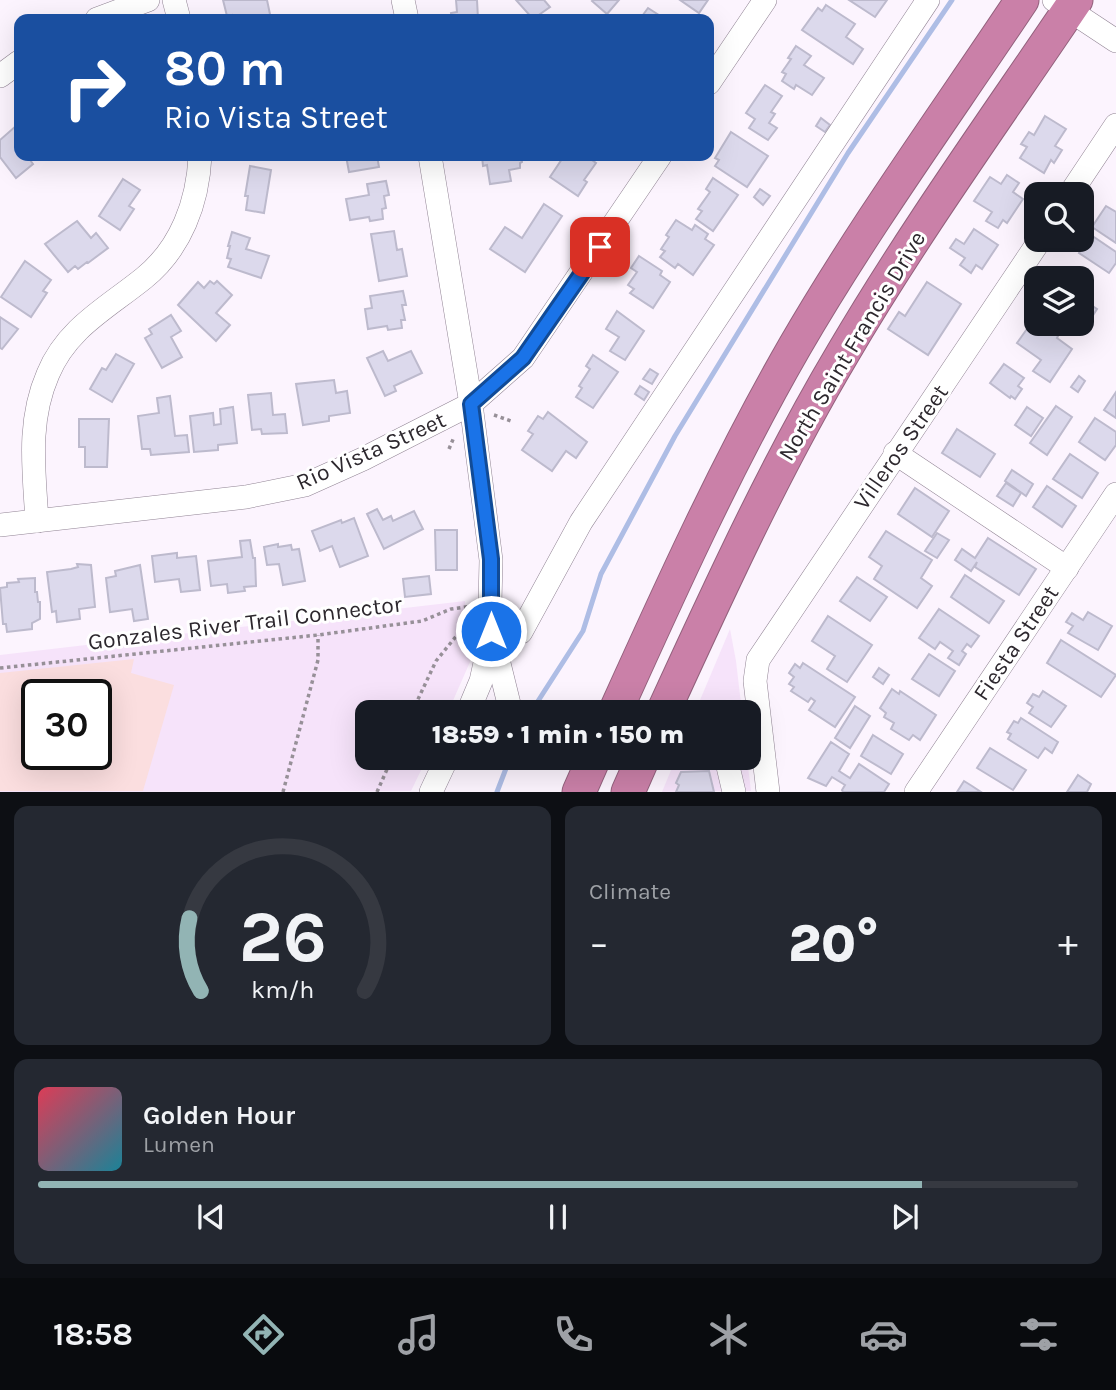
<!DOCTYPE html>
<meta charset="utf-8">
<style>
body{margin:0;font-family:Karla,sans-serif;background:#242831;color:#f1f3f6;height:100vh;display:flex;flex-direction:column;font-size:26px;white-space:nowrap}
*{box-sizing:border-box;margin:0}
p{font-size:23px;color:#9ea1a6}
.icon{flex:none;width:38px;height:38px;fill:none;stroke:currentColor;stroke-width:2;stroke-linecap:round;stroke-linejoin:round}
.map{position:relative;height:792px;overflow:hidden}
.sheet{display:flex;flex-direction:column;gap:14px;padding:14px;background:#0d0f14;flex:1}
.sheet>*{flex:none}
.banner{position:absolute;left:14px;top:14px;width:700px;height:147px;border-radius:14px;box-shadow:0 7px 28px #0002;background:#1a4fa0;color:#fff;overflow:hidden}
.tools{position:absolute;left:1024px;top:182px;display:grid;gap:14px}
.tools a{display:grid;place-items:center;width:70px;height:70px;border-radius:14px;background:#171b24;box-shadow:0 7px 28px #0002;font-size:35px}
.speed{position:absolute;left:21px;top:679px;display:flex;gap:14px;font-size:35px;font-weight:700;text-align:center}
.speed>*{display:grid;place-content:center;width:91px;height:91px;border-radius:50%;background:#171b24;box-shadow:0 7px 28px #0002;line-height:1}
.speed .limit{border:4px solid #111;border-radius:10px;background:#fff;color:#111}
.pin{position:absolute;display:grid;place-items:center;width:60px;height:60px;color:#fff;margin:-30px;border-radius:14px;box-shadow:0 4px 10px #0006}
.me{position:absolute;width:77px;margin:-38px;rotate:0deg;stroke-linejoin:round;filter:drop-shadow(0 0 5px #0008)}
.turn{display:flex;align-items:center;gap:24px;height:147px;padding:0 35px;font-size:32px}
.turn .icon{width:91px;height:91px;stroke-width:2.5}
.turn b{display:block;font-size:49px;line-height:60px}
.big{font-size:52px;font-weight:800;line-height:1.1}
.sheet .tile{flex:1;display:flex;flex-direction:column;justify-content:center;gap:10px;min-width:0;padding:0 24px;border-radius:14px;background:#242831}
.sheet .dial{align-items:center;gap:0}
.dial svg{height:182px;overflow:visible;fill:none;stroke:#363941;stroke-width:7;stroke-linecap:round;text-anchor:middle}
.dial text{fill:#f1f3f6;stroke:none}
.song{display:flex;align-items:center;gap:21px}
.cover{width:84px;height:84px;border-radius:10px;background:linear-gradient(135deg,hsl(350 70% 55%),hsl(190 70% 35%))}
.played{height:7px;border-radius:4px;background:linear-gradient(90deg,#92b4b4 85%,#363941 85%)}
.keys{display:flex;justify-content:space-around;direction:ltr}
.heat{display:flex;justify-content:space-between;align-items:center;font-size:38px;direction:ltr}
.sheet .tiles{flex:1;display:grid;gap:14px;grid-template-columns:1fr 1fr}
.tile:last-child{grid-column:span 2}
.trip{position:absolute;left:355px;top:700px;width:406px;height:70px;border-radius:14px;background:#171b24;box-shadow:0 7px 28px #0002;font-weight:800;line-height:70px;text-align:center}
.tabs{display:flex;height:112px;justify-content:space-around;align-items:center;background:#090b0e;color:#9ea1a6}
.tabs .icon{width:49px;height:49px}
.tabs .selected{color:#92b4b4}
.tabs b{font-size:32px;color:#f1f3f6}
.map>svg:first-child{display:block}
</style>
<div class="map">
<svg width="1116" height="792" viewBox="0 0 1116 792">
<rect width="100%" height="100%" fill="#fcf4fe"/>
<g fill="#f6e3fa" fill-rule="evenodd">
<path d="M465,601L470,662L448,712H368V758H427L411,791L0,792V655ZM37,695H96V754H37Z"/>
<polygon points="730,629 736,661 742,712 695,712"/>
<polygon points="676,758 747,758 751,791 662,792"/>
</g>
<path fill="#fbdedf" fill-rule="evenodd" d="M134,659L131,673L174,685L143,791H0V673ZM37,695H96V754H37Z"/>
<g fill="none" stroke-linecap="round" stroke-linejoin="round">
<g stroke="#aebde5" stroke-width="5">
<polyline points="531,712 583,631 601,574 675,436 848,153 952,0"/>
<polyline points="497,792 510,758"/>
</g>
</g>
<g fill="#dcd9ec" stroke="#bdbacd" stroke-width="2">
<polygon points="223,0 267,0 271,19 233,19 232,15 227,16"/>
<polygon points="456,0 477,0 478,19 452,19 451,13 457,12"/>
<polygon points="516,0 544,0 550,7 533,19"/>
<polygon points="593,0 619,0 607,14 592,1"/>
<polygon points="680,0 708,0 699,13"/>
<polygon points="849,0 887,0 875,17"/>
<polygon points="826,5 855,24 846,37 863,49 853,64 802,30 818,8 822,11"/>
<polygon points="648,8 665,19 640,19"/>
<polygon points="796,46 811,56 804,65 824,78 812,95 796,85 794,89 782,81 786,74 782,72 791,59 788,58"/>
<polygon points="765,85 782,96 771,112 775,114 769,123 777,128 768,140 749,128 755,119 746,113"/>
<polygon points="1045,116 1066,129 1055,146 1062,150 1054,163 1051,160 1044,173 1020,158 1027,147 1021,144 1029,132 1034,135"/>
<polygon points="821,118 830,125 825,132 816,126"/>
<polygon points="17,125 19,127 19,156 27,156 33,164 16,178 0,157 0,140"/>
<polygon points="731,132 768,156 747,187 715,166 719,160 715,158"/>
<polygon points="111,156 150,156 150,157 112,160"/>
<polygon points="346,156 377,156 379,167 349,172"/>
<polygon points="482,156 521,156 522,162 520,163 520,168 509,170 511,181 490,184 487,165 483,166"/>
<polygon points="564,156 595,156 592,160 596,163 584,180 587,182 578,196 550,177"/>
<polygon points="250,166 271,170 264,213 246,210 248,196 245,196"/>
<polygon points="1007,175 1019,183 1013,192 1023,199 1007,223 1003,220 998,228 986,221 992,212 974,201 990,177 1001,184"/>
<polygon points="713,178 738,195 713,231 696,219 702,211 698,209 710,192 706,189"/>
<polygon points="123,179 140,190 129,206 134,209 120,230 99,216"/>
<polygon points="386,181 389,195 384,196 386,208 382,209 383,219 370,221 369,217 350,220 346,199 369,195 367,184"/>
<polygon points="760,189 770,196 763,205 754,197"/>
<polygon points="544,204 562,216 525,272 490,249 505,227 522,238"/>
<polygon points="1106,206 1116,212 1116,243 1092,227"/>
<polygon points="676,220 692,230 695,225 708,234 705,239 714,245 693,275 678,264 675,268 660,257 665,251 661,249 669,237 666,235"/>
<polygon points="77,221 91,238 96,233 108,248 88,263 87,262 78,269 75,266 68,272 45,244"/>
<polygon points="974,229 998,245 982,269 976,265 971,273 960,265 965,258 950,248 956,239 964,244"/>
<polygon points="394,231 397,250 402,249 407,276 379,281 371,234"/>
<polygon points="232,232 250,238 246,249 269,256 261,278 228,267 231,259 227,258 230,246 228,246"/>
<polygon points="1091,235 1116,252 1116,263 1109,273 1079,253"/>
<polygon points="639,256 662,271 660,275 670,282 653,308 630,293 634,289 628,285 637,272 631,268"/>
<polygon points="25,261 51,280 43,291 47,293 31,317 1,297"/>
<polygon points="210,281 214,284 217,281 232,295 216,313 230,325 216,341 178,305 198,282 204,288"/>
<polygon points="927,282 961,304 928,355 888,329 899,312 905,316"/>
<polygon points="403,291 406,305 402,305 405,320 401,320 402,328 388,330 387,326 368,329 365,309 372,308 370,296"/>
<polygon points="1082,299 1097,309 1081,334 1065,324 1082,324"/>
<polygon points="617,311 644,331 625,360 610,351 619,337 606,329"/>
<polygon points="171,315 181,331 171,337 182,357 162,368 145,338 152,334 149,329"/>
<polygon points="0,317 18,329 2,349 0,348"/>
<polygon points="1034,319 1036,324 1040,324 1058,336 1057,338 1072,349 1050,382 1033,371 1041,360 1017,343"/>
<polygon points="383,351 388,361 411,351 422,373 394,386 396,391 385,396 367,358"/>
<polygon points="116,354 134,364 112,402 90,389 102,368 106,370"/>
<polygon points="593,355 618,372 593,408 576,397 582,388 579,386 590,369 586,366"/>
<polygon points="1004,364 1024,378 1018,386 1022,389 1015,399 1011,396 1010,398 990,383"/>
<polygon points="650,369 658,374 652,384 643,379"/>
<polygon points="1079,376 1085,381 1078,392 1071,387"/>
<polygon points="334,380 336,393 347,391 350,413 329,416 329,421 303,425 296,384"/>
<polygon points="640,386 649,392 644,400 635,394"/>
<polygon points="1116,392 1116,418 1104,410"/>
<polygon points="271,393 273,415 285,414 287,433 262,434 261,429 252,430 248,395"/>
<polygon points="170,396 175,436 187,435 189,452 151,455 150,449 142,449 138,416 159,413 157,398"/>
<polygon points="1056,406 1072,417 1047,455 1030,443"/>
<polygon points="233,407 237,443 218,445 218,450 194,452 190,416 213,413 214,425 221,424 220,409"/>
<polygon points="1027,407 1043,418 1031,436 1015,425"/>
<polygon points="548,412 587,442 576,458 566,451 552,471 522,450 533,434 528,431 538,416 543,419"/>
<polygon points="1095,418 1116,432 1116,445 1105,460 1079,442"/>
<polygon points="79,419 109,419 107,467 85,467 85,447 79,447"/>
<polygon points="957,429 995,454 980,477 942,453"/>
<polygon points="1070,454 1098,473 1082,498 1053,479"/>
<polygon points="1012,470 1033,484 1026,496 1005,481"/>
<polygon points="1006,483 1021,493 1013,506 997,496"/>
<polygon points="1047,486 1076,506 1062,527 1033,507"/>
<polygon points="915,488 949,511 932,537 898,514"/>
<polygon points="377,509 383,520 391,516 393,521 414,511 423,529 384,549 367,514"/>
<polygon points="354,518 368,556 340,567 332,546 320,551 312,531 341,520 342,523"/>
<polygon points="435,530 457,530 457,570 436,570"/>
<polygon points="886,531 932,560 921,578 932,586 917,608 874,579 882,566 869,557"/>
<polygon points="937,533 949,540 937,558 925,551"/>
<polygon points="988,538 1036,569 1019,595 975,567 977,562 971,571 955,560 962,549 975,558"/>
<polygon points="250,540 253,558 255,558 256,586 244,587 245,591 228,593 227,584 211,586 208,561 242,557 240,541"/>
<polygon points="278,544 278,547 291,545 292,550 299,549 305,581 283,585 279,564 267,565 264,547"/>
<polygon points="177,553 177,558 196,556 200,590 181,592 179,579 155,582 152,556"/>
<polygon points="77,564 91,565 95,607 79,609 80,619 57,622 56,611 52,612 47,572 71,569 78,567"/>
<polygon points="140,565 148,619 134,621 132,609 110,612 106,578 116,576 115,571"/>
<polygon points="965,575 1004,601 989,623 951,597"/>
<polygon points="429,576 431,594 405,597 403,579"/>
<polygon points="857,577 887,597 870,621 840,601"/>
<polygon points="35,578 35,592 37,592 38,602 40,602 40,619 32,623 32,629 7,632 6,624 3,624 0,588 7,587 7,583 19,582 18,579"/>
<polygon points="939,609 979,636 971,647 967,644 962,651 966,654 959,665 948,658 953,651 940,642 935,649 919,638"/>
<polygon points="1088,612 1112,626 1098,650 1068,633 1073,626 1066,622 1072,613 1083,620"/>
<polygon points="828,616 872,645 847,682 827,669 835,656 812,641"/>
<polygon points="1061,640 1116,675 1101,697 1047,663"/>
<polygon points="929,654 955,671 939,696 912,679"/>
<polygon points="803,663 855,697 835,727 809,710 815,701 811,698 808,702 791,691 794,687 789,684 794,677 789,673 795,664 800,668"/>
<polygon points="879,668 889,675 883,684 873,677"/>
<polygon points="892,689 899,694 900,691 936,715 920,740 913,735 909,740 891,729 894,723 884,717 886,713 880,708"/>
<polygon points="1043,691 1066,706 1051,727 1029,713 1033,707 1027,703 1033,694 1039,697"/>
<polygon points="855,706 870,716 850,748 835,738"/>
<polygon points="1021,718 1058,742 1052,753 1045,748 1038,758 1008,739 1011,734 1007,732 1014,721 1018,723"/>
<polygon points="873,735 903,754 891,774 861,756"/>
<polygon points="831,742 849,754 839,771 850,778 859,764 889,784 884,792 843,792 842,790 845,785 832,777 826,786 808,778"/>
<polygon points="990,748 1026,770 1013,790 977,768"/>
<polygon points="64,754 81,754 81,760 72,766 64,761"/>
<polygon points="709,771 714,792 676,792 679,785 676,783 681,772"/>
<polygon points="1078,775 1091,784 1087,792 1067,792"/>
<polygon points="964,781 972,786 981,792 957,792"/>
</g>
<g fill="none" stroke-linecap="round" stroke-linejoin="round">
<g stroke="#918494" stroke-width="24">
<g id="minor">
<polyline points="174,0 179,19"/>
<polyline points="403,0 407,19"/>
<polyline points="1054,0 1116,41"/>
<polyline points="97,19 148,0"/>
<polyline points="0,76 19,62"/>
<polyline points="709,83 765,0"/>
<polyline points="430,156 471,404 491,560 489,645 481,681 468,712"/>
<polyline points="1070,194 1116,125"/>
<polyline points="895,453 1067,568"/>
<path d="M37,521C34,470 27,422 48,374C67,328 107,308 144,278C181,248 198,202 200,156"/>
<polyline points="0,525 246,497 305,485 363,459 471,404 523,358 660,156"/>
<polyline points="511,712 491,631 521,632 581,522 928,0"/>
<polyline points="726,758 734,792"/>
<polyline points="431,792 447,758"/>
<polyline points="768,792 755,681 758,660 1040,240"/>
<polyline points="916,792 1116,494"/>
</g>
</g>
<g stroke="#93617d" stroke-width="35">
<g id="highway">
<path d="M615,712C671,588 727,464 795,346C864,227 946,114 1022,0"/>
<path d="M663,712C719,590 774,469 843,353C914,232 997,117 1076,0"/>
<polyline points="579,792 594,758"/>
<polyline points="628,792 643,758"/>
</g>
</g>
<g stroke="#979098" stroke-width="3.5" stroke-dasharray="3.5 3.5" stroke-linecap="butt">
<polyline points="494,415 511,421"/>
<polyline points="449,449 454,437"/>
<polyline points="0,668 318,635 422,621 451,609 472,606"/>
<polyline points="412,712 436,661 462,629 471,630"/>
<polyline points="283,792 318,660 318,635"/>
<polyline points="377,792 392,758"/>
</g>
<use href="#minor" stroke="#fff" stroke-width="23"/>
<use href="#highway" stroke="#ca80a8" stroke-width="33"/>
</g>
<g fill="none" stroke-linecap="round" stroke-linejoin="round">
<g stroke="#114b97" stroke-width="18">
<polyline id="route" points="491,631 491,559 471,404 523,358 600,247"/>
</g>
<use href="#route" stroke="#1a73e8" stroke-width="12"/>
</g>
<g text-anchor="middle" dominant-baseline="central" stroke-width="6" stroke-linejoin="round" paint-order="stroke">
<g font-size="23" fill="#2d282e" stroke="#fff">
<text transform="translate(852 346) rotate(-59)">North Saint Francis Drive</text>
<text transform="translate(901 447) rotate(-55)">Villeros Street</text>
<text transform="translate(371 451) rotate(-24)">Rio Vista Street</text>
<text transform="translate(245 623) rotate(-7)">Gonzales River Trail Connector</text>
<text transform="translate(1016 643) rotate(-56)">Fiesta Street</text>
</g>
</g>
</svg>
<div class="tools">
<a><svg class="icon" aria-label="search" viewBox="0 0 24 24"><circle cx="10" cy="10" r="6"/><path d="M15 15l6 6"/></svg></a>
<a><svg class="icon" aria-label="layers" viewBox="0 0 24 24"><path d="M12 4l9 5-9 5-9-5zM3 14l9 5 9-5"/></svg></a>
</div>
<div class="speed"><div class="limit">30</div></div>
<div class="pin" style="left:600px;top:247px;background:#d93025"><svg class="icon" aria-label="arrive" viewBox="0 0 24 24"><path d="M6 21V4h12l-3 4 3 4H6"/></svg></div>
<svg class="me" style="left:491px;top:631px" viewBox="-20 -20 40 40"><circle r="17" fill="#1a73e8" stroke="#fff" stroke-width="3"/><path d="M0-11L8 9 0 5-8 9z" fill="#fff"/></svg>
<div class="trip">18:59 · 1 min · 150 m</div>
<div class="banner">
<div class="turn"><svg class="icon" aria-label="right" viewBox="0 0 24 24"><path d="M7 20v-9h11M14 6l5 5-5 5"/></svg><div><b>80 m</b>Rio Vista Street</div></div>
</div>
</div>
<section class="sheet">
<div class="tiles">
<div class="tile dial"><svg viewBox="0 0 100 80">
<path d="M14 69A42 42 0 1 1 86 69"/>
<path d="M14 69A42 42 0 0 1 9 37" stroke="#92b4b4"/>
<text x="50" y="56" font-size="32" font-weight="700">26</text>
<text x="50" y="72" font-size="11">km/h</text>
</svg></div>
<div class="tile"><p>Climate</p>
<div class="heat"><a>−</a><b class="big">20°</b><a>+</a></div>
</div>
<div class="tile">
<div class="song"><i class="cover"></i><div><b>Golden Hour</b><p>Lumen</p></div></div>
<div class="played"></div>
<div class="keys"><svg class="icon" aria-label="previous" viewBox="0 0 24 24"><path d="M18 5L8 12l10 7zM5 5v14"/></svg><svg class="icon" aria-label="pause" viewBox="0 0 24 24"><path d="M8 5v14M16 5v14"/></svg><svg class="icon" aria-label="next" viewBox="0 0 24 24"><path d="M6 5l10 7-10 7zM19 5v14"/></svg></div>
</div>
</div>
</section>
<nav class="tabs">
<b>18:58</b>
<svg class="icon selected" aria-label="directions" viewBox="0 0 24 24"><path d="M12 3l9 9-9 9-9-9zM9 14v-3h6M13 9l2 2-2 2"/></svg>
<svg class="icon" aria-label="music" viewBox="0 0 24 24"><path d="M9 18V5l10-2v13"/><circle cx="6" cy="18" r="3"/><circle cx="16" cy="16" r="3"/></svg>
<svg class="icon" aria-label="phone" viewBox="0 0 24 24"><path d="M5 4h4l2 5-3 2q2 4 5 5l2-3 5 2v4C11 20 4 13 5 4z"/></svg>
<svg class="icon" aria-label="climate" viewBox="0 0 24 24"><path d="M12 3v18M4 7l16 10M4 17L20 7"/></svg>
<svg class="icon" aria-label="car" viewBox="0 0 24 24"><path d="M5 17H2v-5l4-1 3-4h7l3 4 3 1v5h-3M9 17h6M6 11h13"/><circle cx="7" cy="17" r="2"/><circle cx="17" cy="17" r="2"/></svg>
<svg class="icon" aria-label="filters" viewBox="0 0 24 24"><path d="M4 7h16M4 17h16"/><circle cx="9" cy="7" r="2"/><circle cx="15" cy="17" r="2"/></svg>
</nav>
